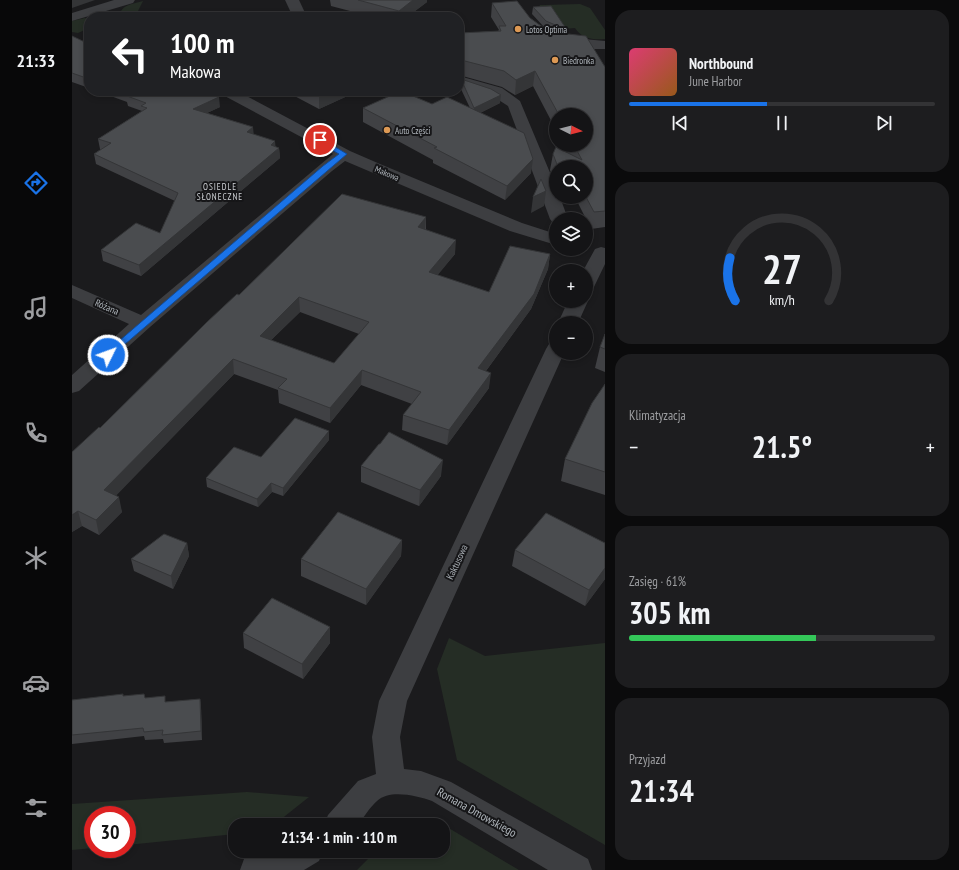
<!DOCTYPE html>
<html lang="pl">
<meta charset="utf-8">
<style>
body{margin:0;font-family:"PT Sans Narrow",sans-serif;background:#1d1d1f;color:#f1f3f6;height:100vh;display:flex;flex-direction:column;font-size:15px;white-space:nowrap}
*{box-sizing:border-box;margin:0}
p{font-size:13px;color:#9d9ea1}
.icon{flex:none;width:22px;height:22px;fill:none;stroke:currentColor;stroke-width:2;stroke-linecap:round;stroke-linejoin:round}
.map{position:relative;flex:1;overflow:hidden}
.drawer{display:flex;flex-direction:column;gap:10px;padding:10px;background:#0b0b0c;width:354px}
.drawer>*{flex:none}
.hud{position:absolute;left:12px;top:12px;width:380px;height:84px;border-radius:16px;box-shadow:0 2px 6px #0003,0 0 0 1px #333335;background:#202124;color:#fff;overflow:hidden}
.needle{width:26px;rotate:96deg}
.fabs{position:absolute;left:477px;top:108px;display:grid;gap:8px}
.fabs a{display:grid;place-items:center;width:44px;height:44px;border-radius:50%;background:#141416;box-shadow:0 2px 6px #0003,0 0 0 1px #333335;font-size:20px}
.speed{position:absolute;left:12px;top:806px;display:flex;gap:8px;font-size:20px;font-weight:700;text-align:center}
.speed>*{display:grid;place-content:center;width:52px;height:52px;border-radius:50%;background:#141416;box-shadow:0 2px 6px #0003,0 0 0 1px #333335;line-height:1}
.speed .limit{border:6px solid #d22;background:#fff;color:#111}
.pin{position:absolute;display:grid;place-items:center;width:34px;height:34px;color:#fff;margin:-17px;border:2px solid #fff;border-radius:50%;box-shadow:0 1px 4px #0007}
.me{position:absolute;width:44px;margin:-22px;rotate:48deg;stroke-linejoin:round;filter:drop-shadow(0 0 3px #0008)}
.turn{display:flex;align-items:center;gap:14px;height:84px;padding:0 20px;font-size:18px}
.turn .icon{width:52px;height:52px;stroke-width:2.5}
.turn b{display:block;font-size:28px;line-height:34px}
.big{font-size:30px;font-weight:700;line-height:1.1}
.drawer .tile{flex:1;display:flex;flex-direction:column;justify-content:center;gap:6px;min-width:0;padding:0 14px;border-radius:16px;background:#1d1d1f}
.drawer .dial{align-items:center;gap:0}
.dial svg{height:104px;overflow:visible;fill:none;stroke:#333335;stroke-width:7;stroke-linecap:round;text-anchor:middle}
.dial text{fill:#f1f3f6;stroke:none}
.song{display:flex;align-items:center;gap:12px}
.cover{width:48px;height:48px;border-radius:6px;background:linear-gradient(135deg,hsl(340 70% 55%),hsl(30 70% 35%))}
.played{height:4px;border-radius:2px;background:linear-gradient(90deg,#1a73e8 45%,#333335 45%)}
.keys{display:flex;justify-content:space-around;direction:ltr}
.heat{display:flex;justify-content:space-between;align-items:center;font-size:22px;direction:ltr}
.charge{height:6px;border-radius:3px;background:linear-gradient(90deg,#34c759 61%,#333335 0)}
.trip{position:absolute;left:156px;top:818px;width:222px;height:40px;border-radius:16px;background:#141416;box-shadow:0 2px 6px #0003,0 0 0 1px #333335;font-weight:700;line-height:40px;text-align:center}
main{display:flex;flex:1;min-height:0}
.menu{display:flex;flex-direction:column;width:72px;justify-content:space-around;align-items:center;background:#080809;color:#9d9ea1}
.menu .icon{width:28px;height:28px}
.menu .current{color:#1a73e8}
.menu b{font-size:18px;color:#f1f3f6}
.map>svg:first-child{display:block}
</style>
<main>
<nav class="menu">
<b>21:33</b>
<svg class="icon current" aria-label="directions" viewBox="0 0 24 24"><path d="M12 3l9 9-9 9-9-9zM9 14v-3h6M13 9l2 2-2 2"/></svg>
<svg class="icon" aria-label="music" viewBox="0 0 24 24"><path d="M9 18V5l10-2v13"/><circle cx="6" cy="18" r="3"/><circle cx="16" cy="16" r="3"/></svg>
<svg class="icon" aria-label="phone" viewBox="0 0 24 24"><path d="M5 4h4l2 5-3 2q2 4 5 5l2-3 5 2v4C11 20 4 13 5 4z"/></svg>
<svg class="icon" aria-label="climate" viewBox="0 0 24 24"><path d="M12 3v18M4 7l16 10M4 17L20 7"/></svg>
<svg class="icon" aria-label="car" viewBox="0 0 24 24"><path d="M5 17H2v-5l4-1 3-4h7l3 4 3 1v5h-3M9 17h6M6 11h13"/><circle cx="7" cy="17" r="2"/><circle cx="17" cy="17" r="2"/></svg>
<svg class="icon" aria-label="filters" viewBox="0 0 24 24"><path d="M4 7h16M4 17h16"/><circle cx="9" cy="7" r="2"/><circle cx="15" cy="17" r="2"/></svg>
</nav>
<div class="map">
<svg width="533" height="870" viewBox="0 0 533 870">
<rect width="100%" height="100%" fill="#1b1b1d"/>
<g fill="#252d25">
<path d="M71,1L63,17L47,16C50,4 61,4 71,1Z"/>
<path d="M508,4L518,8L533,30V39C521,40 510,39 503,28L491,29L467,7L468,5H472Z"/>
<polygon points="13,18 17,19 17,28 6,33 0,32 0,21"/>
<polygon points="377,638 413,656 533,643 533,845 385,760 365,669"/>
<polygon points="175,792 237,797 208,820 197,825 163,825 163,834 55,845 55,815 21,815 21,848 0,850 0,804"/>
<polygon points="371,826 375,827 447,870 285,870 304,851 371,851"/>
</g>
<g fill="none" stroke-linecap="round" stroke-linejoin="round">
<g fill="#3d3e41" fill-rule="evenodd">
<polygon points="42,0 63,0 61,3 0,21 0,13"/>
<polygon points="213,0 227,0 235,17 221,17"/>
<polygon points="490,37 533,41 533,49 520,49 485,44 483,41 485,38"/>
<polygon points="387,76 430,88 448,101 484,187 484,197 488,197 496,219 484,219 484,224 481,223 478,219 436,106 419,95 387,85"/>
<polygon points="146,91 165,91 278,151 308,164 450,223 484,234 484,245 438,231 273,161 260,171 78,327 7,391 0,393 0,375 57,324 0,298 0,285 69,315 261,154 149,94"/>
<polygon points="529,247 533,248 533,264 521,289 514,291 514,271 511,271 523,249"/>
<polygon points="514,299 516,301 506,323 486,323 496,301 514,301"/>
<path d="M484,343V353H492L335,701L328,737L332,769L349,771L379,782L516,859L520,870H476L360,801C345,796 318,789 305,801C298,807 292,817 286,825H252L256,815L286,781L304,774L300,737L307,701L474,349L477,344Z"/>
<polygon points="203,851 251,851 247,861 232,870 168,870 172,859 183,855"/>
</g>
</g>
<g fill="#404144" fill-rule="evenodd">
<polygon points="258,0 355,0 355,2 335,17 301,17 259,6"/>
<polygon points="420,3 458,18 469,26 472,27 460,14 461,7 495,30 494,33 533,67 533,227 519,229 503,197 514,197 514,167 484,167 484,183 478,170 481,154 496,153 492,145 514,145 514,115 484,115 484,130 461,86 443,95 430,87 387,75 387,33 426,31 427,30 419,17"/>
<polygon points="0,36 17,44 17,88 0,82"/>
<polygon points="389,79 428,103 408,113 459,173 433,200 361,163 361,160 291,122 291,108 398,108 388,87"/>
<polygon points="25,91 128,91 148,107 135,113 181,127 181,134 204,147 207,148 208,158 69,276 31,261 29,250 88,233 103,201 24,164 22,154 29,149 28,149 26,139 70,111 56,106 55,102"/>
<polygon points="213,91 282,91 282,93 247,109"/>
<path d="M354,217V230L383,254L365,275L417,292L478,254L476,269L459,309L414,371L417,388L375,445L330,430L331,415L340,404L289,385L258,423L207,403L206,390L162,374L44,495L50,512L27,535L10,526L0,532L28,428L167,295ZM228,312L287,334L262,363L199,340Z"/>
<polygon points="533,334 533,372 523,368 528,347"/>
<polygon points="533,384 533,495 489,481 493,459"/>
<polygon points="257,440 211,496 200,492 186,507 135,487 134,478 189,457"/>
<polygon points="308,444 369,476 347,506 289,482 289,466"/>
<polygon points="330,540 329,556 294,605 229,576 229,559"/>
<polygon points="115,543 117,556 101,589 62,571 59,559"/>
<polygon points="533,543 533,579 513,606 440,566 443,550"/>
<polygon points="171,633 258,643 231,679 172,648"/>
<polygon points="51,696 73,698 94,702 128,699 129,707 130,740 92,743 91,739 73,740 72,736 0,744 0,700"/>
</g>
<g fill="#343537">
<polygon points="0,0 23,0 0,8"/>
<polygon points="341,0 355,0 355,2 335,17 327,17 327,11"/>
<polygon points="389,60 387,75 387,61"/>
<polygon points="463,71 461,86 443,95 444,80"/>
<polygon points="257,91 282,91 282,93 247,109 247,95"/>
<polygon points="429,95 428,103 402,116 402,108"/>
<polygon points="147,97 148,107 122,119 121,109"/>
<polygon points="181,127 182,137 175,132"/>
<polygon points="203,141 204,151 207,148 208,158 69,276 67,265"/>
<polygon points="461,159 459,173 433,200 435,186"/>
<polygon points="474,191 472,206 459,213 461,197"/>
<polygon points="354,217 353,231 346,227"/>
<polygon points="384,240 383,254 356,287 357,272"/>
<polygon points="478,254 476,269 459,309 405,383 406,368"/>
<polygon points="227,297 228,312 188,351 188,336"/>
<polygon points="161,359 162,374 35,505 32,490"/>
<polygon points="290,370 289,385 258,423 258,408"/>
<polygon points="419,373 417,388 375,445 377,430"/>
<polygon points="257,431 257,440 211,496 211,488"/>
<polygon points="371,460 369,476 347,506 348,490"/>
<polygon points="199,483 200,492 186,507 185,499"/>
<polygon points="47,497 50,512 27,535 24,520"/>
<polygon points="6,511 10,526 0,532 0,515"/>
<polygon points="330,540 329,556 294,605 294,589"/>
<polygon points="115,543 117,556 101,589 99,576"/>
<polygon points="533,568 533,579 513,606 517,590"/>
<polygon points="258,627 258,643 231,679 230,664"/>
<polygon points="128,699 129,707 130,740 129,731"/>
</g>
<g fill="#4a4c4f" stroke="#343537" fill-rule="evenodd">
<polygon points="286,0 341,0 327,11"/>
<polygon points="445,1 458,18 469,26 487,33 514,36 533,67 533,211 522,212 514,197 514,167 486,167 481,154 484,147 510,160 502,145 514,145 514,115 487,115 463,71 444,80 432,71 389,60 387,61 387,33 429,31 427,26 434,26 420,3"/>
<polygon points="479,6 495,30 474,21 461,7"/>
<polygon points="0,36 17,44 17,79 0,73"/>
<polygon points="389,79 419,89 429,95 402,108"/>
<polygon points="51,91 128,91 147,97 121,109 181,127 175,132 203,141 199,145 207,148 67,265 29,250 64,223 88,233 106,193 22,154 39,143 26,139 75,108 69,106 74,103 55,96 59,94"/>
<polygon points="238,91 257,91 247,95"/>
<polygon points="329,91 360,104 375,97 452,133 461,159 435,186 362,148 365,147 291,108"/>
<polygon points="469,179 474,191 461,197"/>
<path d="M270,194L354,217L346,227L384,240L357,272L417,292L438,246L478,254L462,294L406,368L419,373L377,430L331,415L349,392L290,370L258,408L206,388L215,379L161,359L32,490L47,497L24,520L6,511L0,515V452L27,427L28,428L135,322L165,294L167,295ZM227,297L297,322L262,363L188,336Z"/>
<polygon points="533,334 533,349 528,347"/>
<polygon points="533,384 533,472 493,459 520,403"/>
<polygon points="223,418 257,431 211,488 199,483 185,499 134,478 162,447 189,457"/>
<polygon points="317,432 371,460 348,490 289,466 307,444 308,444"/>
<polygon points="266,512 330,540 294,589 229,559"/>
<polygon points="474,513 533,543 533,568 517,590 443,550"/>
<polygon points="92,534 115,543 99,576 59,559"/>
<polygon points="200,598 258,627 230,664 171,633"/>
<polygon points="51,694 51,696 72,694 73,698 93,696 93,702 128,699 129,731 90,735 91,730 72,732 71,728 0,735 0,700"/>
</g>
<polygon fill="#1a73e8" stroke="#114b97" points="245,139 250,139 275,154 38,357 33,357 31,355 33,353 251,166 267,154 245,142"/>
<g fill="#dd9954" stroke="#161618" stroke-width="1.5">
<circle cx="446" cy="29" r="4"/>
<circle cx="483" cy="60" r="4"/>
<circle cx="315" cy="130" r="4"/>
</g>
<g text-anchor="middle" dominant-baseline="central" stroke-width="4" stroke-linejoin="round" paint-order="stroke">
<g font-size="9" fill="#afb5bb" stroke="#161618" text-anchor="start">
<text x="454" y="29">Lotos Optima</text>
<text x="491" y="60">Biedronka</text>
<text x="323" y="130">Auto Części</text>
</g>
<g font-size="9" fill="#afb5bb" stroke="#161618">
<text transform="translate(315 173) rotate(23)">Makowa</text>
</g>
<g font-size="9" letter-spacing="1" fill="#d0d3d7" stroke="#161618">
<text x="148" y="186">OSIEDLE<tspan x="148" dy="10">SŁONECZNE</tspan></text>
</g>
<g font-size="10" fill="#afb5bb" stroke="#161618">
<text transform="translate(35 307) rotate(24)">Różana</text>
<text transform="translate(385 562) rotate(-65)">Kaktusowa</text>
</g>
<g font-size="12" fill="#afb5bb" stroke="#161618">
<text transform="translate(405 812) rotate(29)">Romana Dmowskiego</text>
</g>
</g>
</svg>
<div class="fabs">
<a><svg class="needle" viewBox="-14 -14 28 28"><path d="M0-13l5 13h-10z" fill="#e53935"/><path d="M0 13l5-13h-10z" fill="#9d9ea1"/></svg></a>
<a><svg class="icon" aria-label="search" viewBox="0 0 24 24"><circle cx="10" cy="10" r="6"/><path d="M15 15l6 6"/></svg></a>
<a><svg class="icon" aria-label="layers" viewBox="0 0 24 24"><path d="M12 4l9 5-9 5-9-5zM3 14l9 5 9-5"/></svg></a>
<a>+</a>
<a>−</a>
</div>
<div class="speed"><div class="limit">30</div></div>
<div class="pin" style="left:248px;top:140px;background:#d93025"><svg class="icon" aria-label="arrive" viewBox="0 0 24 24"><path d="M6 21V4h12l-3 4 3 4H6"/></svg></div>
<svg class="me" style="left:36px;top:355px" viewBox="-20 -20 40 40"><circle r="17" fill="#1a73e8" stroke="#fff" stroke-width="3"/><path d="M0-11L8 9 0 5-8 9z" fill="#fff"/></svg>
<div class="trip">21:34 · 1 min · 110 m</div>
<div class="hud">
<div class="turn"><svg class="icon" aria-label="left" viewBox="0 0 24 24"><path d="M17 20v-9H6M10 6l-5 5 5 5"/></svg><div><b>100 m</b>Makowa</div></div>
</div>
</div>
<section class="drawer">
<div class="tile">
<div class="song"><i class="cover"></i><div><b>Northbound</b><p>June Harbor</p></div></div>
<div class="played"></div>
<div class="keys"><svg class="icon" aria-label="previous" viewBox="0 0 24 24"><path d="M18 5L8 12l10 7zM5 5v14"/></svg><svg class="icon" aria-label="pause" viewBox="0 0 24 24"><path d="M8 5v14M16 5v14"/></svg><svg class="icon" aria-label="next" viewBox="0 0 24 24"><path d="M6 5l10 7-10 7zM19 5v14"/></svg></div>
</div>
<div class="tile dial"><svg viewBox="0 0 100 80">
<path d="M14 69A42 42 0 1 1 86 69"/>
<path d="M14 69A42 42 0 0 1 10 36" stroke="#1a73e8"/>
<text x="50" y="56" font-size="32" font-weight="700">27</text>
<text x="50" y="72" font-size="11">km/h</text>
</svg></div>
<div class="tile"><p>Klimatyzacja</p>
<div class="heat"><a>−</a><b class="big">21.5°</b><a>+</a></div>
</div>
<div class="tile"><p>Zasięg · 61%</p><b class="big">305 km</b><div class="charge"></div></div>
<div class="tile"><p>Przyjazd</p><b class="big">21:34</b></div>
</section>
</main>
